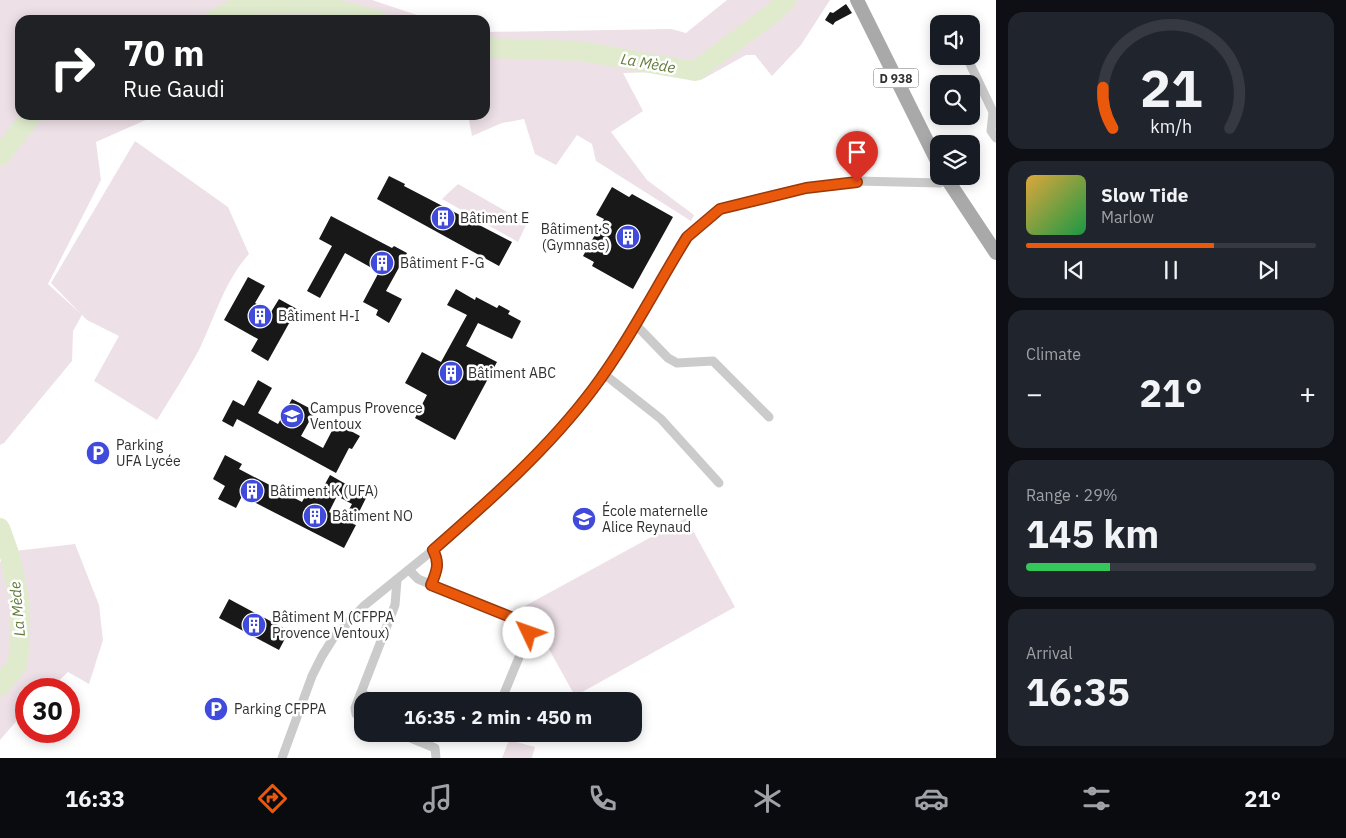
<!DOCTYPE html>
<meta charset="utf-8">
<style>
body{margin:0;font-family:"IBM Plex Sans",sans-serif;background:#20242c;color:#f1f3f6;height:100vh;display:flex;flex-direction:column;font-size:19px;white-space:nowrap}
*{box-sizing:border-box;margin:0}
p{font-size:16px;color:#9ea1a6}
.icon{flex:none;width:28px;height:28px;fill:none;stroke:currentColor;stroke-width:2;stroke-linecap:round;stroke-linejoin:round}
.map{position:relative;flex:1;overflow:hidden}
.sheet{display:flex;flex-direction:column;gap:12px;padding:12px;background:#0d0f14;width:350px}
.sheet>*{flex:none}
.top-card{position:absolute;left:15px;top:15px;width:475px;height:105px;border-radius:15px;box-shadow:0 2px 12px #0003;background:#202124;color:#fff;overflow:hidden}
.tools{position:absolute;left:930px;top:15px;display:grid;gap:10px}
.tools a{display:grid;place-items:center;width:50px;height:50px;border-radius:10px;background:#171b24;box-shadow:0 2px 12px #0003;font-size:25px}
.speed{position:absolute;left:15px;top:678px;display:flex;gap:10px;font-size:25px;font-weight:700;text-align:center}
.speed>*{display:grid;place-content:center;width:65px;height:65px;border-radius:50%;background:#171b24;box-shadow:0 2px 12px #0003;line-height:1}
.speed .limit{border:8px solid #d22;background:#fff;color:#111}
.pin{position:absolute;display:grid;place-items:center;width:42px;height:42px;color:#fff;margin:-51px -21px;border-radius:50% 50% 50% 0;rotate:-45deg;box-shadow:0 0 5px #0007}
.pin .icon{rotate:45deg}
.me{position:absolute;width:55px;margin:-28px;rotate:312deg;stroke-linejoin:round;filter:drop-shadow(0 0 4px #0008)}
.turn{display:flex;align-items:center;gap:18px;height:105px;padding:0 25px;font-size:22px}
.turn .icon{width:65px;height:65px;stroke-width:2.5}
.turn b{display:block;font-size:35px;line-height:42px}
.big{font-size:38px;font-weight:700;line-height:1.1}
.sheet .widget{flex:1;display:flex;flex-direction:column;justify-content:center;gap:8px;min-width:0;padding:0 18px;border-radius:15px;background:#20242c}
.sheet .dial{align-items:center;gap:0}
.dial svg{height:130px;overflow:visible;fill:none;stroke:#363941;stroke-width:7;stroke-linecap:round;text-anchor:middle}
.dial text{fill:#f1f3f6;stroke:none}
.song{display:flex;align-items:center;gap:15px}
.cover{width:60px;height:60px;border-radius:8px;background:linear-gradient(135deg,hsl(40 70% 55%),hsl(140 70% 35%))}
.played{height:5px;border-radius:2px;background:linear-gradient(90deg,#ea580c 65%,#363941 65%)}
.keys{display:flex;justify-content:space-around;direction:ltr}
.heat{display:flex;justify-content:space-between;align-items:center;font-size:28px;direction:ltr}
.charge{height:8px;border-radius:4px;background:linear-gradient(90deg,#34c759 29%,#363941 0)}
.trip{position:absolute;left:354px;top:692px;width:288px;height:50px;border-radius:15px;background:#171b24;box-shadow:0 2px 12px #0003;font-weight:700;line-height:50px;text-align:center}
.menu{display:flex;height:80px;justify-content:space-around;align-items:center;background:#090b0e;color:#9ea1a6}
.menu .icon{width:35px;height:35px}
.menu .on{color:#ea580c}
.menu b{font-size:22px;color:#f1f3f6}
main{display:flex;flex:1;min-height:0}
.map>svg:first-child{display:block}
</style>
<main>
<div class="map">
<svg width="996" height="758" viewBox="0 0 996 758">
<rect width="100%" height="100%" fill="#fff"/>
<g fill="#ede0e7">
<path d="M0,0H372L432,20H20V115H157L96,142L101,180L48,284L81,314L51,283L135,141L228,207L249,254C224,282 215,317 199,350C186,374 171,397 157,420L94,381L119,336L87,320L82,315L73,331L72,361L4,443L0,445Z"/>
<polygon points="727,0 830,0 801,45 772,76 755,55 746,55 701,80 658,72 623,73 643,111 611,132 647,180 694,215 691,221 596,161 592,144 577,135 556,165 535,154 524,119 502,123 472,136 468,115 485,115 485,32 671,29 686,33"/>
<polygon points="458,184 527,223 518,242 442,199"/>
<polygon points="686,518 735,607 575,696 525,606"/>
<polygon points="75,544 99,605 103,640 89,684 68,672 50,689 26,689 26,710 0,740 0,693 22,666 26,641 24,596 15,551"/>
<path d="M6,557C11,582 25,641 12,664C9,669 4,674 0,679V562Z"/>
<polygon points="509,740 535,747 532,758 502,758"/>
</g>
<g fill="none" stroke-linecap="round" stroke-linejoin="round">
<g stroke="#e0ebce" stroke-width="20">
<polyline points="214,20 241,5 317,4 377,20"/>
<polyline points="485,48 580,51 695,71 773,13 787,0"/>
<polyline points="0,156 32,115"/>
<polyline points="0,528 10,556 19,600 20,645 17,665 0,686"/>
</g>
</g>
<g fill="#181818" fill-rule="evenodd">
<polygon points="846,4 852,13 835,22 833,25 825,20 830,12 833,13"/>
<polygon points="389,176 405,184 404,186 512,242 499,266 377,199"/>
<polygon points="612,187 629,197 632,194 673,217 633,289 592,266 594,262 583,256 604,219 596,215"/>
<polygon points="331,216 392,248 394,246 407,253 386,291 402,299 389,323 376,315 378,310 363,302 379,272 345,253 320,298 307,291 332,246 319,239"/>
<polygon points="248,277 265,286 255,303 271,312 279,299 297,309 268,361 251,351 258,339 224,320"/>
<polygon points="456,289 475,300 476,297 497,308 499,305 510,311 508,314 521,321 512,339 478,323 466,346 497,362 455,440 415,418 427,395 405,383 422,352 441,362 467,315 447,305"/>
<polygon points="258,380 272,388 258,413 278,424 292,399 315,411 301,436 323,448 336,423 360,436 352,449 349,448 336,473 237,419 233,427 222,421 233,400 244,406"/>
<path d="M225,455L242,464L239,469L302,502L309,489L319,495L330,475L358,491L357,493L366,498L353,524L356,525L344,548L242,496L236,508L218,499L225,486L213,479ZM337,496L352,504L344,519L329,512Z"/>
<polygon points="229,599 289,631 279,650 219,618"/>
</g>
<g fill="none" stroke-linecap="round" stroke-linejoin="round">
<g stroke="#cbcbcb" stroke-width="9">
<polyline points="970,64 993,112 991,131 996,138"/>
<polyline points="635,324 668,358 677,363 713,361 769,417"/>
<polyline points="604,374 661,419 719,483"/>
<polyline points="409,570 418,579 526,624 529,633 501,701"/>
<path d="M431,585C437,571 440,563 433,550"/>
<polyline points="361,693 378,701"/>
<polyline points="362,718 356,714 355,708 395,605 397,580"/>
<polyline points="401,734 435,748 436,758"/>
<polyline points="282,758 312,676 322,656 334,637 365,605 433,550 530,461 578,408 604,374 687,237 720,209 781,193 832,184 857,181 940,183 947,180"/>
</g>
<g stroke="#a9a9a9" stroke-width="14">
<polyline points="857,0 939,165"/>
<polyline points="945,176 996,253"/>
</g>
</g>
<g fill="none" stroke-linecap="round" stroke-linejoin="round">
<g stroke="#983908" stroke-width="12">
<path id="route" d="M529,633L526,624L518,620L431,585C437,571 440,563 433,550C490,500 548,449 593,389C629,341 656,287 687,237L720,209L806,188L857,182"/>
</g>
<use href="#route" stroke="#ea580c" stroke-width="9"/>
</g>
<defs>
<g id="building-disc" transform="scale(1.25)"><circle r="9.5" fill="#404adb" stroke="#fff"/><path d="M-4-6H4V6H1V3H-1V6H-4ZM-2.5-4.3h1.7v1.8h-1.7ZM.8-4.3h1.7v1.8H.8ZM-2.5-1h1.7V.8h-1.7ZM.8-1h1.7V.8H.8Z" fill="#fff"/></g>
<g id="school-disc" transform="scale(1.25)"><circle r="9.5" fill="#404adb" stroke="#fff"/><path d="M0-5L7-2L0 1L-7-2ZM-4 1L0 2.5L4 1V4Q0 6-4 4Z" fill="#fff"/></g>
<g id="parking-disc" transform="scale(1.25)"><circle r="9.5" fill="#404adb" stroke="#fff"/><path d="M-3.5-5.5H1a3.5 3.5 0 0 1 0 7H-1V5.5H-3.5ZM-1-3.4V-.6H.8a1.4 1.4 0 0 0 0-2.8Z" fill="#fff"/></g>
</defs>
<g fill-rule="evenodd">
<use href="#building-disc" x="443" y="218"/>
<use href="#building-disc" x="628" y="237"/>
<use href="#building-disc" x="382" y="263"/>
<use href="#building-disc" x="260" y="316"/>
<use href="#building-disc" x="451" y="373"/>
<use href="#school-disc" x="292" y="416"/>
<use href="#parking-disc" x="98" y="453"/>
<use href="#building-disc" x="252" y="491"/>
<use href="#building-disc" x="315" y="516"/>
<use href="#school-disc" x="584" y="519"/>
<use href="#building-disc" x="254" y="625"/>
<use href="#parking-disc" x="216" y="709"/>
</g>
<g text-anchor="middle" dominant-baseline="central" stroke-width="5" stroke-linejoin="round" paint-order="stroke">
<rect fill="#fff" stroke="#6f6f6f" stroke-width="1" x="873.5" y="68.5" width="45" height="19" rx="4"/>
<g font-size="12" font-weight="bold" fill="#313131">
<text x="896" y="78">D 938</text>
</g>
<g font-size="14" fill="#313131" stroke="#fff" text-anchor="start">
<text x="460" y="218">Bâtiment E</text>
<text x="610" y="229" text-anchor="end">Bâtiment S<tspan x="610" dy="16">(Gymnase)</tspan></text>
<text x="400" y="263">Bâtiment F-G</text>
<text x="278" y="316">Bâtiment H-I</text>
<text x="468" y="373">Bâtiment ABC</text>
<text x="310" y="408">Campus Provence<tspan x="310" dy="16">Ventoux</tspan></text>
<text x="116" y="445">Parking<tspan x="116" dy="16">UFA Lycée</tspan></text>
<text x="270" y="491">Bâtiment K (UFA)</text>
<text x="602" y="511">École maternelle<tspan x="602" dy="16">Alice Reynaud</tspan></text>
<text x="332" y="516">Bâtiment NO</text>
<text x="272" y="617">Bâtiment M (CFPPA<tspan x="272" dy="16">Provence Ventoux)</tspan></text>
<text x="234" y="709">Parking CFPPA</text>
</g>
<g font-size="15" font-style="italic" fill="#637c3c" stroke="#fff">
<text transform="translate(648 63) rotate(10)">La Mède</text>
<text transform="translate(17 609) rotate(-95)">La Mède</text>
</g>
</g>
</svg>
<div class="tools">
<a><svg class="icon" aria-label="sound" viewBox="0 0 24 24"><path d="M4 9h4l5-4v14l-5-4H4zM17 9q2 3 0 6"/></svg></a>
<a><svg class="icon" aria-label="search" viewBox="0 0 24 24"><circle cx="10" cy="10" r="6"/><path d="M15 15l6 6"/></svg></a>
<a><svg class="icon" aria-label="layers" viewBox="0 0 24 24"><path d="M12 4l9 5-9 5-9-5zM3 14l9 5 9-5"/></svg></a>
</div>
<div class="speed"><div class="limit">30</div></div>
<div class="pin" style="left:857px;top:182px;background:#d93025"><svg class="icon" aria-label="arrive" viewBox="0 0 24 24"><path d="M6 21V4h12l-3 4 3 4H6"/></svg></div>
<svg class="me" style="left:529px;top:633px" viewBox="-20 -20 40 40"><circle r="19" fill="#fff"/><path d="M0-13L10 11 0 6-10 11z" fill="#ea580c"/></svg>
<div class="trip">16:35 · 2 min · 450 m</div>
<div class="top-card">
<div class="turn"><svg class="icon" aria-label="right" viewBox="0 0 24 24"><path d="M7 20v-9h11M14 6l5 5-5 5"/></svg><div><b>70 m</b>Rue Gaudi</div></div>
</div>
</div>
<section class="sheet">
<div class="widget dial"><svg viewBox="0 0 100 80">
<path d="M14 69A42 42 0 1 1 86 69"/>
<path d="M14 69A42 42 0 0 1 8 44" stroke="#ea580c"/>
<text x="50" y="56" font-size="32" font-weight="700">21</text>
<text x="50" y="72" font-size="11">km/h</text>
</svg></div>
<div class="widget">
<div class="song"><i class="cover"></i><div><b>Slow Tide</b><p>Marlow</p></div></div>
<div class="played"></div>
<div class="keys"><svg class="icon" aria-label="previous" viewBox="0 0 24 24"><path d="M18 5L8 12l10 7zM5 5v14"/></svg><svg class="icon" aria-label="pause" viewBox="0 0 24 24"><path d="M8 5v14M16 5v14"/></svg><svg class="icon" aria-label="next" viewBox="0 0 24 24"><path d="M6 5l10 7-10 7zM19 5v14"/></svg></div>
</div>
<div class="widget"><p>Climate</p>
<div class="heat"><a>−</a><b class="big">21°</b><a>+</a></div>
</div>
<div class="widget"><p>Range · 29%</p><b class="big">145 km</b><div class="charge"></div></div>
<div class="widget"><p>Arrival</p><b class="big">16:35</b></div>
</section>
</main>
<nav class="menu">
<b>16:33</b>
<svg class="icon on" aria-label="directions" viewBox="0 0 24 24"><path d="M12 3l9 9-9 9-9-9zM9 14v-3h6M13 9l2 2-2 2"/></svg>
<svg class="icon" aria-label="music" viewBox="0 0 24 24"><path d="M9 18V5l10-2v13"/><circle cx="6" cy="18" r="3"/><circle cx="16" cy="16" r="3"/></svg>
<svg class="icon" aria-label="phone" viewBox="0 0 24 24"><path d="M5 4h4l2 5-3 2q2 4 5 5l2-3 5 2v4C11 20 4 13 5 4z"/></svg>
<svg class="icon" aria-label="climate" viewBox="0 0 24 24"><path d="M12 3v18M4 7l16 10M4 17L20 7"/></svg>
<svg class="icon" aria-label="car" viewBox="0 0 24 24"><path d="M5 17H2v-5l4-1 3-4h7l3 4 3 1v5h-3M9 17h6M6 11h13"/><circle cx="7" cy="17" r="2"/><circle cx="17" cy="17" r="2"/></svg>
<svg class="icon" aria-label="filters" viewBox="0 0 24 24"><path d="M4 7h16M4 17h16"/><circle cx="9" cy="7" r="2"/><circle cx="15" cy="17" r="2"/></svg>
<b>21°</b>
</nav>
